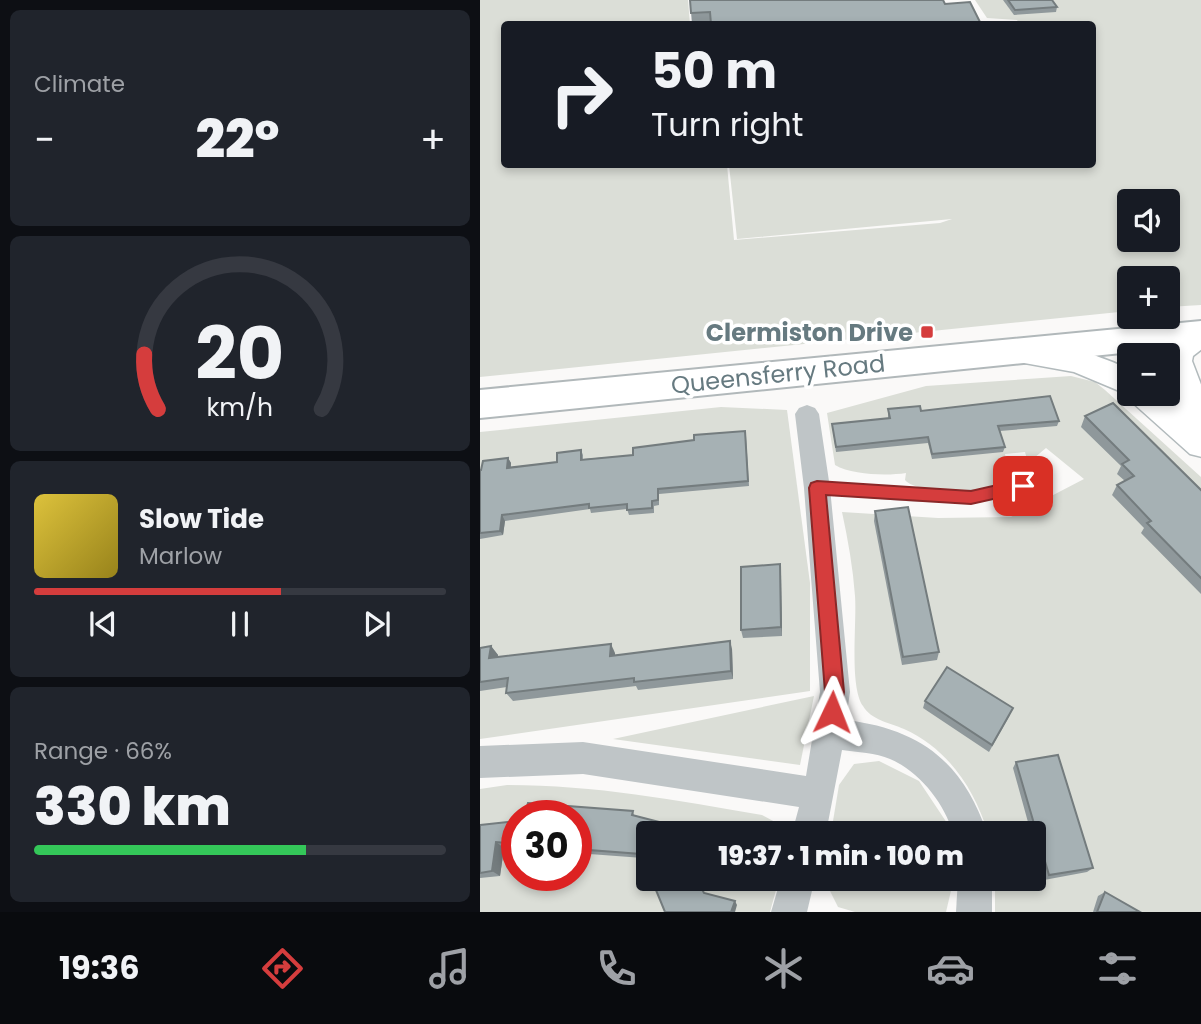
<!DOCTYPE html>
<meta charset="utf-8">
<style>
body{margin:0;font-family:Poppins,sans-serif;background:#20242c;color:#f1f3f6;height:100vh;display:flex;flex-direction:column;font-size:26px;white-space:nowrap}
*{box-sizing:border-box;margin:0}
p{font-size:23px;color:#9ea1a6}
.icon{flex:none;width:38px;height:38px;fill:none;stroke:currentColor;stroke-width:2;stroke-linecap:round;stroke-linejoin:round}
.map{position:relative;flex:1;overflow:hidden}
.panel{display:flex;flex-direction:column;gap:10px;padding:10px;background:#0d0f14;width:480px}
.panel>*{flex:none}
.hud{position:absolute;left:21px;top:21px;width:595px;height:147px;border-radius:7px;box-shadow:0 4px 10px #0003;background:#171b24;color:#f1f3f6;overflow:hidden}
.controls{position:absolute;left:637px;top:189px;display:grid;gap:14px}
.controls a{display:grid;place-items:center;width:63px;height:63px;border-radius:7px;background:#171b24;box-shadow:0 4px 10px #0003;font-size:35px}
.speed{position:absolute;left:21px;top:800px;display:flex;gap:14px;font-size:35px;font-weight:700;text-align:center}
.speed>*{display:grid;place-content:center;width:91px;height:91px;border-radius:50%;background:#171b24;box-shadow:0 4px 10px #0003;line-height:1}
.speed .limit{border:10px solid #d22;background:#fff;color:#111}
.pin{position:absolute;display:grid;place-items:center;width:60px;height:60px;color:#fff;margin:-30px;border-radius:14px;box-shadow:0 4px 10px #0006}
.me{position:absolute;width:77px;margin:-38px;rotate:2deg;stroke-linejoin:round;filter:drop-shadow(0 0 5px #0008)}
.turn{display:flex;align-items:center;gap:24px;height:147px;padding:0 35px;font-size:32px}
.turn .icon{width:91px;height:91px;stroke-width:2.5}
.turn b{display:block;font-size:49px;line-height:60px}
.big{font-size:52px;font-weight:800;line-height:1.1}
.panel .widget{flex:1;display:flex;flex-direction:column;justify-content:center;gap:10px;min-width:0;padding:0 24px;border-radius:10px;background:#20242c}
.panel .dial{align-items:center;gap:0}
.dial svg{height:182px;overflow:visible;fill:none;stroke:#363941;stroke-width:7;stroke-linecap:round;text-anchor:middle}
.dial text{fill:#f1f3f6;stroke:none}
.song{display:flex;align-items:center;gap:21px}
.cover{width:84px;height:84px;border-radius:10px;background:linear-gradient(135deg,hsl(50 70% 55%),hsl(50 70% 35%))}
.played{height:7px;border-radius:4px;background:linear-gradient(90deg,#d53d3d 60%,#363941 60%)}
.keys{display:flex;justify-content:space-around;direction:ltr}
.heat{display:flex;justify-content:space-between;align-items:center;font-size:38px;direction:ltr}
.charge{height:10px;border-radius:5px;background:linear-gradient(90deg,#34c759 66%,#363941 0)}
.trip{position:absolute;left:156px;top:821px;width:410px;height:70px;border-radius:7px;background:#171b24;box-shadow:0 4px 10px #0003;font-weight:800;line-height:70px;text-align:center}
.dock{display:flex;height:112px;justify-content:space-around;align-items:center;background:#090b0e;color:#9ea1a6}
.dock .icon{width:49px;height:49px}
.dock .on{color:#d53d3d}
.dock b{font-size:32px;color:#f1f3f6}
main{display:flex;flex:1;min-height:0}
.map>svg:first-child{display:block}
</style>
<main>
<section class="panel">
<div class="widget"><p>Climate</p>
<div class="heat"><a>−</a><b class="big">22°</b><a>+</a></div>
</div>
<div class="widget dial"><svg viewBox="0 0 100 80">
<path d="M14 69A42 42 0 1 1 86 69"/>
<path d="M14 69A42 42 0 0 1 8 45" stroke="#d53d3d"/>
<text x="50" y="56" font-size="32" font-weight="700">20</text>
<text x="50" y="72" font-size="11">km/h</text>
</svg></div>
<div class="widget">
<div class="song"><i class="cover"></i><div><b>Slow Tide</b><p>Marlow</p></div></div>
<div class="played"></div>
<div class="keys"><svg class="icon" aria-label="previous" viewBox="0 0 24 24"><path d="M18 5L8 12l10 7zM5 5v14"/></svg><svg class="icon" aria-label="pause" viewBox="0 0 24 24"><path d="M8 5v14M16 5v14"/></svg><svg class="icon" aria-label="next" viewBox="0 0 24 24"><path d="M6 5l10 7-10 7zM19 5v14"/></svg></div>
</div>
<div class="widget"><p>Range · 66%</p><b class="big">330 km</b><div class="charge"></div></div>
</section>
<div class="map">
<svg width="722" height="912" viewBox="0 0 722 912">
<rect width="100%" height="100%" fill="#faf9f8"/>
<g fill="#dbded7" fill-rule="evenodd">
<path d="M0,0H208L210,24H24V164L247,165L254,240L460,223L472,219L257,239L249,165L612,164V24H553L563,22L540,24L537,20L507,18L495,0H721V305L688,307V278H649V311L0,377ZM649,201H688V240H649Z"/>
<path d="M591,376L615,382L625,390L721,477V912H515V879L553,878V833H508C494,788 468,749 424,729C410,723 391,720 383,706C369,686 377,623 375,596C373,568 368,540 362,512L458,518L531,517L604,479L566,448L548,463L545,452L525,454L531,480C516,494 439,496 425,480L426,473C407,476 372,475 355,465L347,413L446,386Z"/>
<polygon points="241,407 307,410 330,583 330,691 0,739 0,432"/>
<polygon points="334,696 320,765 133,739"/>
<polygon points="399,761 439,781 469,826 470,833 351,833 359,785 374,764"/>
<path d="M27,785C115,785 195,800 282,815L297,823L303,833H168V878L299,879L290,912H0V789ZM37,816H96V875H37Z"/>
<polygon points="474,878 466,912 375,912 358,907 344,879"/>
</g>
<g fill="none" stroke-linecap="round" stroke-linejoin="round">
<g stroke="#b2babc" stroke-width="3">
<path id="secondary" d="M722,326V349L713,356L712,361L722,387V457L710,454L653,403L649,395L594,372L528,360L523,352L528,344C561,334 618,355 649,369V394H686L693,399L688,384V355H682L694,338Z"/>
</g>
<g stroke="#b1b8ba" stroke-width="4">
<polygon id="primary" points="722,321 722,345 0,418 0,390"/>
</g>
<path fill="#bfc5c7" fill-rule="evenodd" d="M543,481L547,482L549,486L547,490C479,512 407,499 337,493L333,492L331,488L333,484L337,483C406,488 475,499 543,481Z"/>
<g fill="#bfc5c7" fill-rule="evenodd">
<path d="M327,405L335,408L339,414L350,488L370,692L366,720C440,729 483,762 507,833H473C464,803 440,772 410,759C396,753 377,752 362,750L346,833H312L319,807L103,774L0,778V746L103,742L326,776L340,692L324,488L315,414L319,408Z"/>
<polygon points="301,878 335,878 327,912 291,912"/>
<polygon points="478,878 512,878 512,912 476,912"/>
</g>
<use href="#secondary" fill="#fff" fill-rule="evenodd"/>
<use href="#primary" fill="#fff" fill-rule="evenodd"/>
</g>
<g fill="#8f989b">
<polygon points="210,0 465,4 501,24 212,24"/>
<polygon points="523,0 572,0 577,7 576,12 534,15"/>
<polygon points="408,409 441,411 579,421 577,426 520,431 525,447 523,452 452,459 448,443 356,452 352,424 408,418"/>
<polygon points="605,416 722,491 722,595 661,533 664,528 632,495 637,485 645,481 637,474 641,466 601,427"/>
<polygon points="266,436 269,486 179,494 179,505 174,506 174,513 149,515 147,509 111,513 110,509 25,521 23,535 0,539 0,470 28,458 31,463 31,467 77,462 101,450 103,455 103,459 153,455"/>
<polygon points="395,511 459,652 457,660 422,665 394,521"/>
<polygon points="300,564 302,636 263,638 261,630"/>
<polygon points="11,646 18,655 18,657 135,653 135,655 252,649 253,679 158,690 156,686 33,701 26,693 27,687 0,691 0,648"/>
<polygon points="445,701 530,715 509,752 443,708"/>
<polygon points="536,762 613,868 607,872 564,880 553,841 553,833 551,833 533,768"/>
<polygon points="153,811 163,858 96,853 96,816"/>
<polygon points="37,821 37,849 24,848 20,876 0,878 0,825"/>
<polygon points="625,892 660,912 613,912 618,896"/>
</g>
<g fill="#747c7e">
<polygon points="28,458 31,463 30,473 27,468"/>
<polygon points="22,515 25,521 23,535 20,531"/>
<polygon points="300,564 301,574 302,636 301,627"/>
<polygon points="250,641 252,649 253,679 251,671"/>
<polygon points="131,644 135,653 135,664 130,656"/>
<polygon points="11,646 18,655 16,667 9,658"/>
<polygon points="16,842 24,848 20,876 12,871"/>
<polygon points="255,901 257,905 255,912 251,912"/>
</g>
<g fill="#a6b1b4" stroke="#747c7e" stroke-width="2">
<polygon points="210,0 463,0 465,4 490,2 501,24 345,24 344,22 303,24 231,24 230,12 211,13"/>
<polygon points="528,0 572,0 577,7 535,10"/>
<polygon points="570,396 579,421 518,426 525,447 452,454 448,437 356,447 352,424 410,418 408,409 440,406 441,411"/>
<polygon points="633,403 722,491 722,579 667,523 671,521 637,485 654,476 642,464 649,460 605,416"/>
<polygon points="265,431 268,481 178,489 178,500 172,501 172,508 147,510 147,504 109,508 109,504 22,515 20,531 0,533 0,470 1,470 3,461 28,458 27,468 77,462 77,453 101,450 101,460 153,455 153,448 214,440 214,435"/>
<polygon points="428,507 459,652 423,657 395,511"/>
<polygon points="300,564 301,627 261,630 261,567"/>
<polygon points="250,641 251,671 154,682 154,678 26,693 28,678 0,682 0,648 11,646 9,658 131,644 130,656"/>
<polygon points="467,667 533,708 512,745 445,701"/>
<polygon points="578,755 613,868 569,875 536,762"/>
<polygon points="48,803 153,811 152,815 214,831 213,833 168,833 168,871 161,854 96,849 96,816 44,816"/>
<polygon points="37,821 37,844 16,842 12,871 0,873 0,825"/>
<polygon points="171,878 216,878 224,893 255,901 251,912 185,912"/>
<polygon points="625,892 660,912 617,912"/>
</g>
<polygon fill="#d53d3d" stroke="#8a2828" stroke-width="2" points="543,479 549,481 551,486 549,491 491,504 346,495 364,692 359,719 352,722 345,719 342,712 345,692 329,488 331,483 337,481 491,491"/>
<rect fill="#d53d3d" stroke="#fff" stroke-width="2.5" x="440" y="325" width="14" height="14" rx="3.5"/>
<g text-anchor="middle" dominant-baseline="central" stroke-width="7" stroke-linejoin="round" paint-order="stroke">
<g font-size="24" font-weight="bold" fill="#667a80" stroke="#fff" text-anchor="end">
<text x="433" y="332">Clermiston Drive</text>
</g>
<g font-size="24" fill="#667a80" stroke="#fff">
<text transform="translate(298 374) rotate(-6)">Queensferry Road</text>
</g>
</g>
</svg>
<div class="controls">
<a><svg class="icon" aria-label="sound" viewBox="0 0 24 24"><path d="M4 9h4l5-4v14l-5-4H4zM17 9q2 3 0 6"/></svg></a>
<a>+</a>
<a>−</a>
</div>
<div class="speed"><div class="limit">30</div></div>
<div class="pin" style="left:543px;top:486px;background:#d93025"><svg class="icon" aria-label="arrive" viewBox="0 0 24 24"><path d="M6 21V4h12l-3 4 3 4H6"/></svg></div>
<svg class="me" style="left:352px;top:712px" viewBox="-20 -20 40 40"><path d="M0-17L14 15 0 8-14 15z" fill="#d53d3d" stroke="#fff" stroke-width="4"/></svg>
<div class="trip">19:37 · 1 min · 100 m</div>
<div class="hud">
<div class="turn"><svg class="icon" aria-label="right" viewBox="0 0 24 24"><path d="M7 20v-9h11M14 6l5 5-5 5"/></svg><div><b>50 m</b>Turn right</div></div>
</div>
</div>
</main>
<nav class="dock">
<b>19:36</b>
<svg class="icon on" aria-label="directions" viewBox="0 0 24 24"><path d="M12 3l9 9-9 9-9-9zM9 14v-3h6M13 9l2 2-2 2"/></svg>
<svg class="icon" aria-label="music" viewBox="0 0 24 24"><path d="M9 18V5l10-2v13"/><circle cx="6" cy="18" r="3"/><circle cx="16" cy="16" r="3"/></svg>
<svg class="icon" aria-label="phone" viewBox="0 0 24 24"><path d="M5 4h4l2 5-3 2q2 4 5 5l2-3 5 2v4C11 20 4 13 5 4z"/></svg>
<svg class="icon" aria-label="climate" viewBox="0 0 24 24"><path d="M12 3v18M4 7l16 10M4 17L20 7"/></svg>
<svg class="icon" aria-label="car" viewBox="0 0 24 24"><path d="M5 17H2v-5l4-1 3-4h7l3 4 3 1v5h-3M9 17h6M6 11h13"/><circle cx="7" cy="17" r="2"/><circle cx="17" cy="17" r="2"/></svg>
<svg class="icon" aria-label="filters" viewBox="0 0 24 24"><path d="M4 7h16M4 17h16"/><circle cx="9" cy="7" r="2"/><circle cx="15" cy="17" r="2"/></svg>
</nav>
